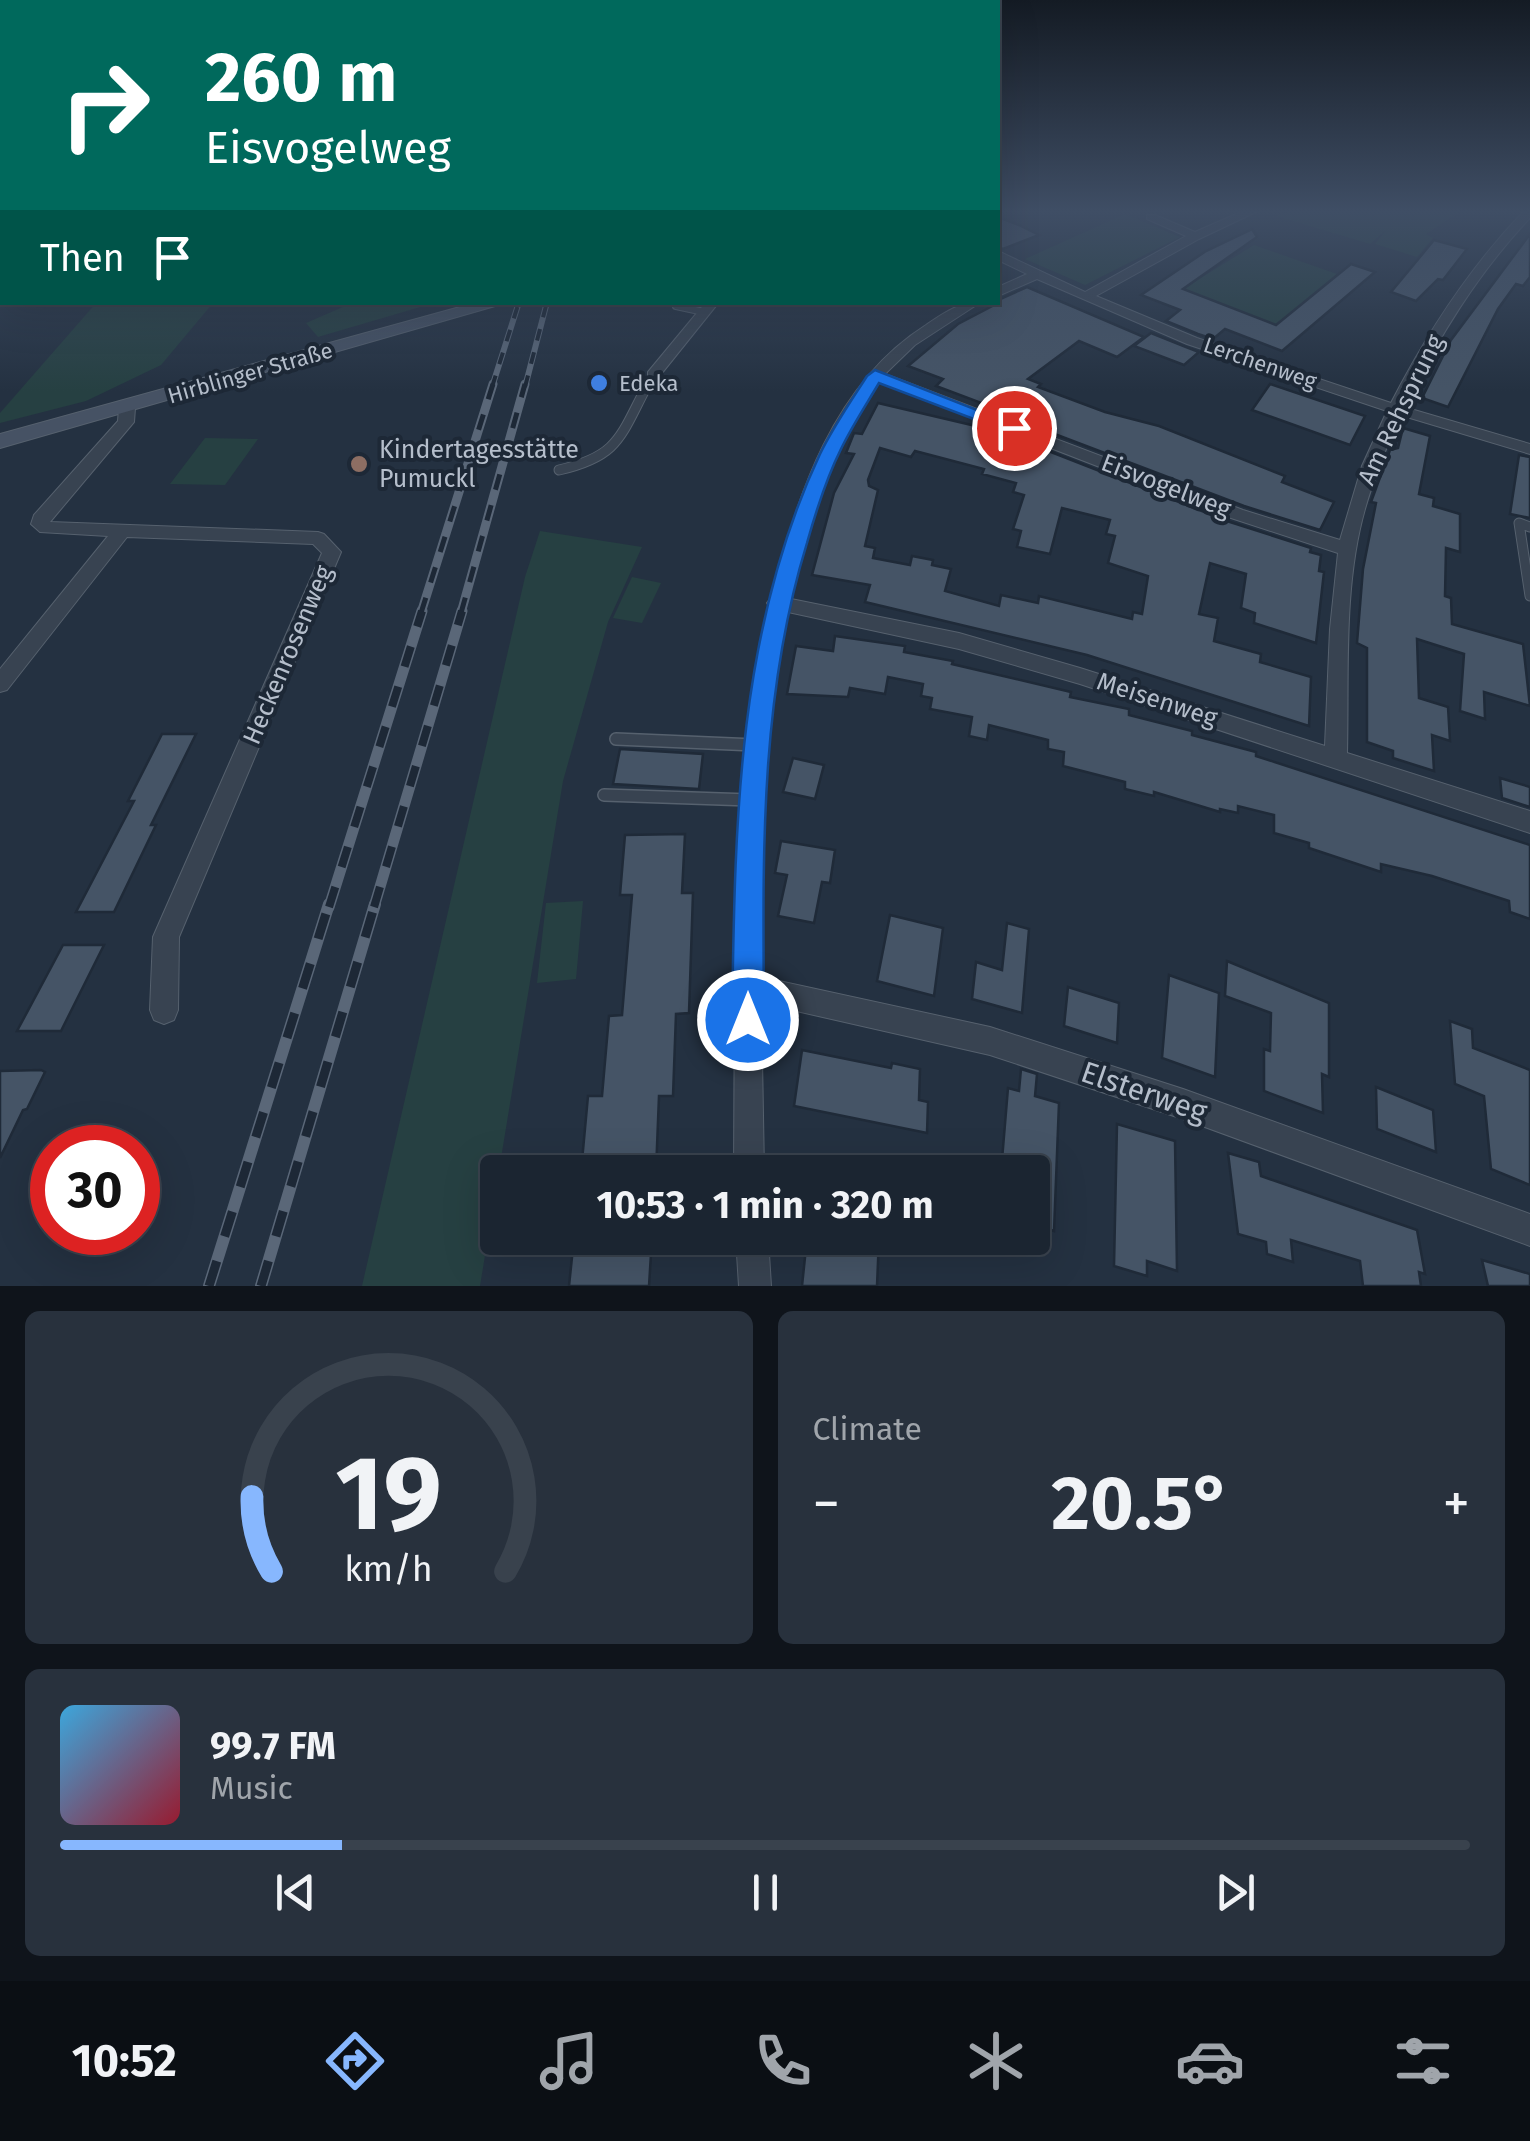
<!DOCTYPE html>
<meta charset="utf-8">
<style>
body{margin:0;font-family:"Fira Sans",sans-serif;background:#28313d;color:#f1f3f6;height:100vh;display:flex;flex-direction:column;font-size:38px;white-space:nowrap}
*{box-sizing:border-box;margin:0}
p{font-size:32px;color:#a0a5ab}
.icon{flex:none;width:55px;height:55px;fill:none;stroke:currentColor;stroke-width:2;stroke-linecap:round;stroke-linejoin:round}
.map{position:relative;height:1286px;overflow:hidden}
.sheet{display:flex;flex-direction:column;gap:25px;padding:25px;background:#0f141b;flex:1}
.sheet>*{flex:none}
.guide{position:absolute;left:0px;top:0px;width:1000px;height:305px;box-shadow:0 10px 40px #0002,0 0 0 2px #39424d;background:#00695c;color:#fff;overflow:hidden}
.speed{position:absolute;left:30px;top:1125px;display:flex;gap:20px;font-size:50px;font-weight:700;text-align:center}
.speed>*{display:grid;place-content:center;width:130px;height:130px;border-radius:50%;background:#1b2531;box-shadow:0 10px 40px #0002,0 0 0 2px #39424d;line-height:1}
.speed .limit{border:15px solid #d22;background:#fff;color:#111}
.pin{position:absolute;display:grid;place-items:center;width:85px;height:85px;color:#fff;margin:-42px;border:5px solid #fff;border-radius:50%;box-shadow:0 2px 10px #0007}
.me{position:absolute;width:110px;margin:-55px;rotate:0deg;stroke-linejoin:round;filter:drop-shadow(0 0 8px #0008)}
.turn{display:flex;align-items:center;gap:35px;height:210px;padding:0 40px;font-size:45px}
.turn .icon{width:130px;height:130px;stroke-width:2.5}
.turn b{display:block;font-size:70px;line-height:85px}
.then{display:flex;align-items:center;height:95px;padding:0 40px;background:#0003;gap:20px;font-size:38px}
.big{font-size:75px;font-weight:700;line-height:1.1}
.sheet .tile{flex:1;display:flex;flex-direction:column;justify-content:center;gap:15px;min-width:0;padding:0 35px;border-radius:15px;background:#28313d}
.sheet .dial{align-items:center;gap:0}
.dial svg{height:260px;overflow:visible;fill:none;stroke:#39424d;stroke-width:7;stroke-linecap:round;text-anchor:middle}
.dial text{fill:#f1f3f6;stroke:none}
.song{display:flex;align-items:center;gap:30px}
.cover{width:120px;height:120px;border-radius:15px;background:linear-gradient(135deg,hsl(200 70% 55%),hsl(350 70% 35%))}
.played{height:10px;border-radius:5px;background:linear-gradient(90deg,#87b7fe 20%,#39424d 20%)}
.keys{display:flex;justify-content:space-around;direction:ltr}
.heat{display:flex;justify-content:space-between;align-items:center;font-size:55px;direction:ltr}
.sheet .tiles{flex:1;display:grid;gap:25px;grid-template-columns:1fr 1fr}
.tile:last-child{grid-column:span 2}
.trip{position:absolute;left:480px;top:1155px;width:570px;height:100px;border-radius:10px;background:#1b2531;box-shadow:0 10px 40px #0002,0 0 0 2px #39424d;font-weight:700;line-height:100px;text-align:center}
.dock{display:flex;height:160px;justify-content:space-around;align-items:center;background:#0b0f14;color:#a0a5ab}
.dock .icon{width:70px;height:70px}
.dock .current{color:#87b7fe}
.dock b{font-size:45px;color:#f1f3f6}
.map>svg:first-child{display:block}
</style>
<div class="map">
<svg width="1530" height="1286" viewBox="0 0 1530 1286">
<rect width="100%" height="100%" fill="#243141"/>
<g fill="#264042">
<polygon points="1290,211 1461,211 1426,234 1433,238 1417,257 1375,244 1386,230 1370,244 1276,216"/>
<polygon points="1125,214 1180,237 1085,285 1025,259"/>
<polygon points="1254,245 1337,274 1276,325 1183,289"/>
<polygon points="97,302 213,303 161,365 86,401 0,423 0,413"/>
<polygon points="352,303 353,302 434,303 318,337 306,323"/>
<polygon points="205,438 258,439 225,485 170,484"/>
<polygon points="540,531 642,547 608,622 563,781 480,1286 362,1286 525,577"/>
<polygon points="632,577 661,583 642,623 613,618"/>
<polygon points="583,901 576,979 537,983 546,903"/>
</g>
<g fill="#455466" stroke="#1f2a38" stroke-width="2.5" fill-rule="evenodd">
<polygon points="998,217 1019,225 1039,235 1003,249 998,247"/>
<polygon points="1252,229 1257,237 1183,289 1276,325 1351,264 1375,272 1282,351 1225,329 1213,339 1198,334 1166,321 1180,310 1141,295 1206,251"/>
<polygon points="1530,234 1530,277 1523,286 1516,284 1498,309 1448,407 1422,398 1451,340"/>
<polygon points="1434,240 1467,249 1443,280 1438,279 1416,301 1391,292"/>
<polygon points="1027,287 1144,337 1117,357 1079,341 1028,379 1041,384 1038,387 1105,412 1159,426 1285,476 1282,482 1334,502 1320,530 1244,506 1023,422 1024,419 936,386 943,379 908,366 958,324 998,303 998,300"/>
<polygon points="1151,333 1186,347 1199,352 1184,365 1134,346"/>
<polygon points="1270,384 1365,416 1350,445 1252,410"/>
<path d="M878,403L997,431L1230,522L1311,548L1310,552L1321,555L1319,571L1324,572L1316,643L1254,623L1255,613L1241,608L1246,574L1210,563L1199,614L1218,618L1214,641L1261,654L1260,662L1311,677L1309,726L1087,655L865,602L870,585L812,575L834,493L854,454L846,453L854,433L862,434ZM880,448L911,457L915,451L984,469L982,474L1016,483L1013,492L1024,495L1013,529L1021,531L1017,547L1050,554L1062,508L1110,520L1106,534L1115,536L1108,563L1148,576L1142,614L1133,612L1132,619L1039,596L1038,603L1001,595L999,606L945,591L951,569L932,565L933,560L912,556L910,565L873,558L875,548L865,546L878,490L869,486L868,480Z"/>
<polygon points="1403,428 1430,436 1419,494 1434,498 1433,506 1460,514 1460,552 1446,548 1445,596 1451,598 1452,624 1523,644 1530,706 1484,692 1485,719 1460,711 1464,654 1417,639 1419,698 1448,707 1450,741 1432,735 1434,771 1393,758 1393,751 1367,742 1367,648 1357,643 1363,569 1376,503 1371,502 1390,450 1398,448"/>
<polygon points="1519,455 1530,457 1530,518 1510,514"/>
<polygon points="835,636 905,646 904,652 953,661 952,664 1071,692 1070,697 1129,709 1129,715 1192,731 1192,735 1256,752 1256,756 1530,845 1530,919 1510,912 1509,901 1432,876 1381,864 1381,872 1309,848 1309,843 1274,833 1274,815 1238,806 1238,813 1220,809 1220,812 1154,792 1154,796 1125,789 1125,782 1063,766 1064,752 1048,749 1048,740 989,725 987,740 969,736 972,717 930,709 932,698 921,696 923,684 888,677 885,694 850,688 848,697 787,694 796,646 833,651"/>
<polygon points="162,734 196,734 151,825 156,825 114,912 76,912 134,801 128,801"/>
<polygon points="620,749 703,754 699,789 613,784"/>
<polygon points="793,758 824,765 815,799 783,792"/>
<polygon points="1500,778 1530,787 1530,807 1502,798"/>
<polygon points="685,834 682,893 693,893 689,1013 676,1014 673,1096 659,1096 656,1172 581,1172 588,1096 602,1096 609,1016 622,1015 632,895 620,895 625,835"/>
<polygon points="781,841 835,850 830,883 822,882 814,923 778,916 787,875 775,873"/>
<polygon points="890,915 943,928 934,996 877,981"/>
<polygon points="1007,923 1029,929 1022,1013 972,999 976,962 1002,970"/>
<polygon points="63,945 104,945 61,1031 17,1031"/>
<polygon points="1227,961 1329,1003 1329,1077 1322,1074 1323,1113 1264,1091 1264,1049 1270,1051 1271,1013 1225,996"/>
<polygon points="1169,975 1219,993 1215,1077 1162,1058"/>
<polygon points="1068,987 1119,1003 1117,1043 1064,1026"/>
<polygon points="1450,1021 1472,1029 1473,1048 1530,1070 1530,1185 1491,1169 1484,1096 1455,1084"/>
<polygon points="802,1050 891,1068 892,1063 920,1069 919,1100 928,1102 927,1133 794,1106"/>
<polygon points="1021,1069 1037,1074 1035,1096 1059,1103 1054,1231 1032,1224 1032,1172 1001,1172 1008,1088 1019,1091"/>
<polygon points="41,1070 45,1072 27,1109 23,1110 0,1158 0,1071"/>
<polygon points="1376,1087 1433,1110 1436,1152 1377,1129"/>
<polygon points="1117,1124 1175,1141 1177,1271 1147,1261 1147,1276 1114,1266"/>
<polygon points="1228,1153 1259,1162 1261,1176 1417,1230 1425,1274 1419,1272 1421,1286 1363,1286 1360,1261 1291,1240 1293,1262 1267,1254 1266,1242 1238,1234"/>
<polygon points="574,1238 652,1238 649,1286 569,1286"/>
<polygon points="807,1238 879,1238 877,1286 802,1286"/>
<polygon points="1482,1260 1530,1274 1530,1286 1488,1286"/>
</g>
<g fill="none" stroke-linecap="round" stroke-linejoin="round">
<g stroke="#56616e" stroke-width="8">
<g id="lane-far2">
<polyline points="676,306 704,312"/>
<polyline points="647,387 653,375"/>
</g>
</g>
<g stroke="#56616e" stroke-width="11">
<g id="lane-far1">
<path d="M559,470C620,456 620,436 648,384"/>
<polyline points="1530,527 1519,523 1530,596"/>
</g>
</g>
<g stroke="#56616e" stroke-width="14">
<g id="lane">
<polyline points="616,739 755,745"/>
<polyline points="604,795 750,800"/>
</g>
</g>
<g stroke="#56616e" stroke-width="2">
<g id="street">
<path d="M1243,211H1258L1199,239L1096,296L1197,338L1391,403C1427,333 1469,268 1524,211H1530V218C1477,274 1438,338 1404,407L1530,444V454L1400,415C1387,446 1374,477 1365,509C1343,586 1349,673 1347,753L1530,811V833L1080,684L959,649L788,612C762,732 761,854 761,977L990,1027L1183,1089L1530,1214V1246L1183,1119L990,1055L761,1003L764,1172H734L735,976L741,805L752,695L770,608L767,603L772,597C796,496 834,383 926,325C944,313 959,302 981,302L915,345L885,374L1243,510L1340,540L1362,466L1387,411L1187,344L1037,279L998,296V287L1027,274L998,260V251L1085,292L1186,236L1147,219V215H1155L1195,232ZM878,381L1231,518L1338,553L1330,629L1325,746L1080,668L959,633L791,599C807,524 831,443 878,381Z"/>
<polygon points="706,302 719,302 658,378 648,378 648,372"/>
<polygon points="127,403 135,408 134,422 50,522 318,532 324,534 341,552 179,937 178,1010 174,1020 164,1024 154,1020 150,1010 153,937 322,553 313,544 127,537 7,690 0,692 0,669 108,536 40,532 31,524 34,515 118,421 119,408"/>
<polygon points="736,1238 768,1238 771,1286 739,1286"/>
</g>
</g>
<g stroke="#56616e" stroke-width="2">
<polygon id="secondary" points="478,302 509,302 0,448 0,434"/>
</g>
<use href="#lane-far2" stroke="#384351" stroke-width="6"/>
<use href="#lane-far1" stroke="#384351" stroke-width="9"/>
<use href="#lane" stroke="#384351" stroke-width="11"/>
<use href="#street" fill="#384351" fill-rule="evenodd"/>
<use href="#secondary" fill="#465264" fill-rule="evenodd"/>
<g stroke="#5a6778" stroke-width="6">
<g id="rail-far3">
<polyline points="492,387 519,302"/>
<polyline points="525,387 547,302"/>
</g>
</g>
<g stroke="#5a6778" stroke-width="9">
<g id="rail-far2">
<polyline points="421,613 493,384"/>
<polyline points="461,613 525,384"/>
</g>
</g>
<g stroke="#5a6778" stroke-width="11">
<g id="rail-far1">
<polyline points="329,907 422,611"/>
<polyline points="374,907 462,611"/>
</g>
</g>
<g stroke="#5a6778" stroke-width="12">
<g id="rail">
<polyline points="209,1286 329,904"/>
<polyline points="261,1286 375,904"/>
</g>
</g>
<use href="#rail-far3" stroke="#1d2836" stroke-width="4" stroke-dasharray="12" stroke-linecap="butt"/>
<use href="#rail-far2" stroke="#1d2836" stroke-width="5" stroke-dasharray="16" stroke-linecap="butt"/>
<use href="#rail-far1" stroke="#1d2836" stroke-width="8" stroke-dasharray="21" stroke-linecap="butt"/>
<use href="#rail" stroke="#1d2836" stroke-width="9" stroke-dasharray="26" stroke-linecap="butt"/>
</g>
<linearGradient id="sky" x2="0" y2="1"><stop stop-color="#141b24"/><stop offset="0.54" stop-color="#3f4e65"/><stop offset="1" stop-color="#3f4e65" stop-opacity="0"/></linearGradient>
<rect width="1530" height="391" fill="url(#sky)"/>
<path fill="#1a73e8" stroke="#114b97" stroke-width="2.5" d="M875,370L1023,428L1021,432H1008L879,383C866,405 852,426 841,449C826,479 816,511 807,543C759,699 763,859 764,1020L759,1032L748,1036L737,1032L732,1020C735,828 736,632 820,454C833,427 851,401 867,376Z"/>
<circle fill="#3f7fe0" stroke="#1d2836" stroke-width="4" cx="599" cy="383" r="10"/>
<circle fill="#8d6e63" stroke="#1d2836" stroke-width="4" cx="359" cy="464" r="10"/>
<g text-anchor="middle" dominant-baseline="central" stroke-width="8" stroke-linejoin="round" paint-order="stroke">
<g font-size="22" fill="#b5becb" stroke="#1d2836">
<text transform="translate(1260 363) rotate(19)">Lerchenweg</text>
<text transform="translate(250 373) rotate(-16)">Hirblinger Straße</text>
</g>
<g font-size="22" fill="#b5becb" stroke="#1d2836" text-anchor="start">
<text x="619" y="383">Edeka</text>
</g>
<g font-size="25" fill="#b5becb" stroke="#1d2836">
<text transform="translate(1401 410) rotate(-64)">Am Rehsprung</text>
<text transform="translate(1166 486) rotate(21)">Eisvogelweg</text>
<text transform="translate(288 655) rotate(-67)">Heckenrosenweg</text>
<text transform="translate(1157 700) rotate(18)">Meisenweg</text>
</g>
<g font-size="25" fill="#b5becb" stroke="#1d2836" text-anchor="start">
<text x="379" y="450">Kindertagesstätte<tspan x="379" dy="29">Pumuckl</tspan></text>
</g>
<g font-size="30" fill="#b5becb" stroke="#1d2836">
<text transform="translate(1144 1092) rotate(19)">Elsterweg</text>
</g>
</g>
</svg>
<div class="speed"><div class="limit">30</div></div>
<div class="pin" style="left:1014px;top:428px;background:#d93025"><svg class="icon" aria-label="arrive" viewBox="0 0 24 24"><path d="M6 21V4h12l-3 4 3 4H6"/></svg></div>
<svg class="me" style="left:748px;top:1020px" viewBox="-20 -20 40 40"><circle r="17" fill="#1a73e8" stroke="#fff" stroke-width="3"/><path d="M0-11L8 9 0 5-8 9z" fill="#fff"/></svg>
<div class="trip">10:53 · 1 min · 320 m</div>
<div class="guide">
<div class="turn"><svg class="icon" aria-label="right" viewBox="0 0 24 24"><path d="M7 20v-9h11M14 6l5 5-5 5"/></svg><div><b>260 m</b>Eisvogelweg</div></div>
<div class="then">Then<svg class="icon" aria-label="arrive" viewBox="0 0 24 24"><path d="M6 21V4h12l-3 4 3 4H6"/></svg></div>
</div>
</div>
<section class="sheet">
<div class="tiles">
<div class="tile dial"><svg viewBox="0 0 100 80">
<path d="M14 69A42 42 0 1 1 86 69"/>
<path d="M14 69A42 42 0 0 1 8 46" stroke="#87b7fe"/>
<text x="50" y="56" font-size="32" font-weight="700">19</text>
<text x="50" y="72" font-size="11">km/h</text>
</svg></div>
<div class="tile"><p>Climate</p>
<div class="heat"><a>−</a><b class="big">20.5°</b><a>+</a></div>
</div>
<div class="tile">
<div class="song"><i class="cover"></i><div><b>99.7 FM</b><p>Music</p></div></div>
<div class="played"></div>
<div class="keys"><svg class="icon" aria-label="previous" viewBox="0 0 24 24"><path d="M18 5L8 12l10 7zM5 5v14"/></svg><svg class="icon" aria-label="pause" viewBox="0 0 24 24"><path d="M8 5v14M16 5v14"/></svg><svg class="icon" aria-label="next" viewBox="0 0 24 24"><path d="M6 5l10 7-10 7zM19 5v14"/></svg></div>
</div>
</div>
</section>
<nav class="dock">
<b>10:52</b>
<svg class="icon current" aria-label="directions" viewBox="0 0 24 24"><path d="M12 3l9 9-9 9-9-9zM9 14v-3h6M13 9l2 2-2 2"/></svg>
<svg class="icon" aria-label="music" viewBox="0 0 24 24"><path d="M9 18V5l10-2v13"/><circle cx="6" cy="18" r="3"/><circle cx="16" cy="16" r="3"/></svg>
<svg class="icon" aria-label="phone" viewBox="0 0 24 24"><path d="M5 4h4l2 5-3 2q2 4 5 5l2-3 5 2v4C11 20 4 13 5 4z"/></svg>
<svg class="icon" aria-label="climate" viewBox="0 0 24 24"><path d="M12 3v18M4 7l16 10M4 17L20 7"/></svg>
<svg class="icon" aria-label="car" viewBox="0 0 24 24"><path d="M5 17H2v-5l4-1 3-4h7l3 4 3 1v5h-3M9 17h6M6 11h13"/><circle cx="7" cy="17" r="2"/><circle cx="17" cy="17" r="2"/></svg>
<svg class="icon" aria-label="filters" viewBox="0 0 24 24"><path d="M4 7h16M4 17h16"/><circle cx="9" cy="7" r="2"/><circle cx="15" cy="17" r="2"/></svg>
</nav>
